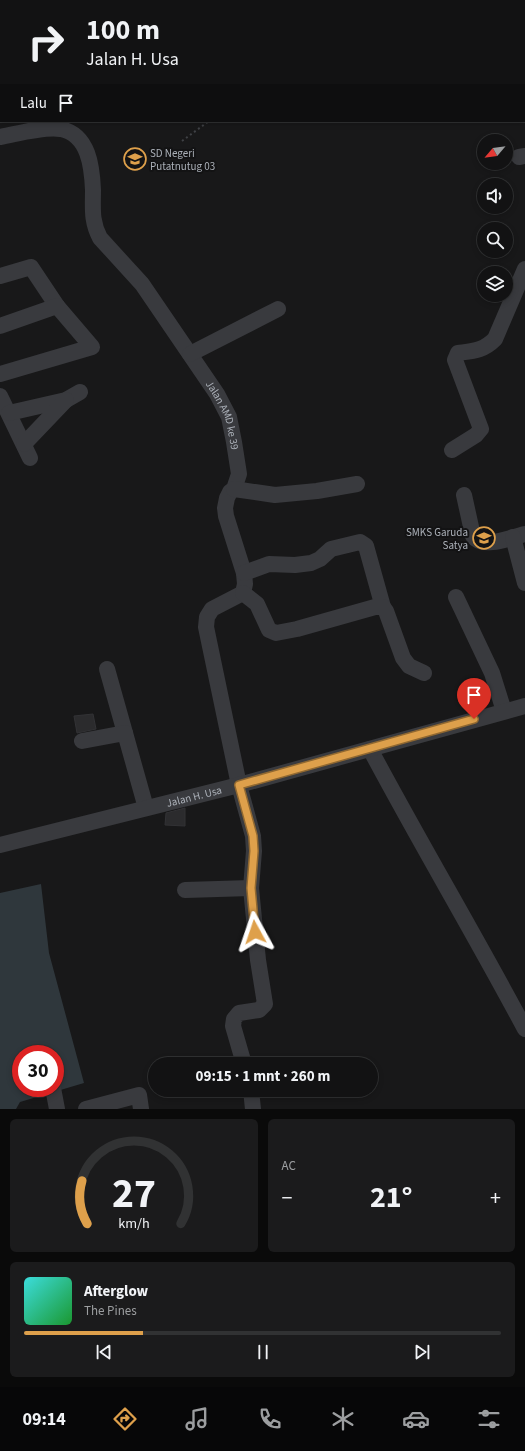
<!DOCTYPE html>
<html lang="id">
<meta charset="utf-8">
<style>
body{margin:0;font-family:"Source Sans 3",sans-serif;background:#1b1b1c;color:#f1f3f6;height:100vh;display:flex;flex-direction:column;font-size:15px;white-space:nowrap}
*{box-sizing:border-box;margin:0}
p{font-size:13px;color:#9c9ea0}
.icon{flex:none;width:22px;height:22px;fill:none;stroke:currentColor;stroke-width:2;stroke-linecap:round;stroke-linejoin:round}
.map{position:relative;height:1109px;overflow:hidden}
.panel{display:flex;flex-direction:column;gap:10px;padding:10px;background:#0a0a0a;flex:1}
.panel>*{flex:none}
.guide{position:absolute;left:0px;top:0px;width:525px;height:122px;box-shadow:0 2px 6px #0003,0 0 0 1px #313233;background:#121213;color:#f1f3f6;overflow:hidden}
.needle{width:26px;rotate:241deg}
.fabs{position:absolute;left:477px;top:134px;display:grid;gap:8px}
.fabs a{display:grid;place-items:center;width:36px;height:36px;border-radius:50%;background:#121213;box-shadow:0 2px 6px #0003,0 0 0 1px #313233;font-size:20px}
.speed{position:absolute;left:12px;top:1045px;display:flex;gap:8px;font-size:20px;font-weight:700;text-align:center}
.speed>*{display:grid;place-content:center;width:52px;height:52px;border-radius:50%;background:#121213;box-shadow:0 2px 6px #0003,0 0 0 1px #313233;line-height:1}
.speed .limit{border:6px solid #d22;background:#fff;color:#111}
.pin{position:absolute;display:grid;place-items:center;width:34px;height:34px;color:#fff;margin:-41px -17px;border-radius:50% 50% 50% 0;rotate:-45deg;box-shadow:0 0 4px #0007}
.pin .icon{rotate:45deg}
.me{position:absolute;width:44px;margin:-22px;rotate:355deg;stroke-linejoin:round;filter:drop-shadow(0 0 3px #0008)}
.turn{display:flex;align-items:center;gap:14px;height:84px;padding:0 20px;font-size:18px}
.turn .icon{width:52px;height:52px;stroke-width:2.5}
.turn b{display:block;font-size:28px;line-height:34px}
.then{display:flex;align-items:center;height:38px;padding:0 20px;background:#0003;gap:8px;font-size:15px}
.big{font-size:30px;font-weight:700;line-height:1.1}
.panel .tile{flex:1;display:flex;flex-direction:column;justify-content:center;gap:6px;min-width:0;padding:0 14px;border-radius:6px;background:#1b1b1c}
.panel .dial{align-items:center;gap:0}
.dial svg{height:104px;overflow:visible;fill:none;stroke:#313233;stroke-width:7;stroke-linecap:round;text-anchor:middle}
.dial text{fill:#f1f3f6;stroke:none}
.song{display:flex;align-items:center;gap:12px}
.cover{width:48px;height:48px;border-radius:6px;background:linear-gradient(135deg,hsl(180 70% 55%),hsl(130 70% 35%))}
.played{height:4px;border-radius:2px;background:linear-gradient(90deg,#dea04b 25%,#313233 25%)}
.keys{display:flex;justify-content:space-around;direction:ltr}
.heat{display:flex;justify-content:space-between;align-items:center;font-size:22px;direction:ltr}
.panel .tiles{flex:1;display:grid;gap:10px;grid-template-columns:1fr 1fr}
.tile:last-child{grid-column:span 2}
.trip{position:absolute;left:148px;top:1057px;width:230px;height:40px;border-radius:20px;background:#121213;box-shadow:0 2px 6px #0003,0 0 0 1px #313233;font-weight:700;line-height:40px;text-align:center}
.dock{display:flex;height:64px;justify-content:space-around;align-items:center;background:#070708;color:#9c9ea0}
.dock .icon{width:28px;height:28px}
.dock .selected{color:#dea04b}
.dock b{font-size:18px;color:#f1f3f6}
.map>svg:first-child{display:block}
</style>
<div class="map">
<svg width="525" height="1109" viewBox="0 0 525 1109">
<rect width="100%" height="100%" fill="#181819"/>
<path fill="#2f373c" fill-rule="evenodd" d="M41,884L49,953L84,1083L20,1102L16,1109H0V893ZM21,1054H55V1088H21Z"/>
<g fill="#2b2b2d" stroke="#323235">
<polygon points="93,714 96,729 77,733 74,716"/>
<polygon points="185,808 185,826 165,825 166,813"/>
</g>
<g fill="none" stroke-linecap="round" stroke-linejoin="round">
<g stroke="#3f4145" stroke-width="2" stroke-dasharray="2 3" stroke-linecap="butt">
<polyline points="524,34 525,34"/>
<polyline points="182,141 209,121"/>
</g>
<g stroke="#393a3e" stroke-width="16">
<path id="s1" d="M0,137C17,134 44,126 61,129C89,135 92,167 93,190C93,208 91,221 100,238L142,284L217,394L229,417L234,442L239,474L234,489L230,492L227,498L225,508L226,516L244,573L245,584L243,593L212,609L207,617L206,627L239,785L253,836L254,851L251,888L258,960L265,1004L259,1010L239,1013L234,1019L233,1026L244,1064"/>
<polyline points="519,157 525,156"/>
<polyline points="0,276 31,267 57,306"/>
<polyline points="0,326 57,306 92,347 0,374"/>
<polyline points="190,354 278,309"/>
<polyline points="0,396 30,458"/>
<polyline points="9,413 66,400 80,392"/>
<polyline points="24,444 66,400"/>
<path d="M452,450L476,435L481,429L455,360L458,353C473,351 483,351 495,339L525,269"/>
<polyline points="234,489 275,495 317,491 357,484"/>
<path d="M464,495L473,536C482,550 513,537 525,534"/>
<polyline points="513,537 525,583"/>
<polyline points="244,573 269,564 295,565 311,563 320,559 331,549 360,542 366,546 383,607"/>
<polyline points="243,593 257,604 269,630 276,633 297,629 375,607 383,607 386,611 403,658 409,666 424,673"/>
<polyline points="456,597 492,673 504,711"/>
<polyline points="107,669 125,733"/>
<polyline points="82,741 125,733 146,808"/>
<path d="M370,749C420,843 475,935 525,1029"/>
<path id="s2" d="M0,845L239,785L525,706"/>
<polyline points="185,890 251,888"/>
<polyline points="53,1088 57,1109"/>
<polyline points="251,1090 253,1109"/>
<polyline points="86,1109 139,1095 141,1109"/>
</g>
</g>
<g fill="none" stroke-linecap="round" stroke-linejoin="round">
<g stroke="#906831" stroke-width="10">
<polyline id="route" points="255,932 251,888 254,851 253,836 239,785 474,719"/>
</g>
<use href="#route" stroke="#dea04b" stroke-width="7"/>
</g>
<defs>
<g id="school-ring" transform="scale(1.15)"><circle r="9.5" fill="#131314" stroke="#dea04b" stroke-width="1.5"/><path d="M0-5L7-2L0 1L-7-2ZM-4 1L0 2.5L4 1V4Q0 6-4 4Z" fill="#dea04b"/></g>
</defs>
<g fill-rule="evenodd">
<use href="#school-ring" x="135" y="159"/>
<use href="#school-ring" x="484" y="538"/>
</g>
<g text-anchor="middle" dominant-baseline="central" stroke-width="4" stroke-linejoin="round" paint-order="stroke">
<g font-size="11" fill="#abb0b8" stroke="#131314" text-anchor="start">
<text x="150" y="153">SD Negeri<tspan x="150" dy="13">Putatnutug 03</tspan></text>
<text x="468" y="532" text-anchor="end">SMKS Garuda<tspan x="468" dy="13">Satya</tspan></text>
</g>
<g font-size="11" fill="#abb0b8" stroke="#131314">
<text stroke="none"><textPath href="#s1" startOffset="403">Jalan AMD ke 39</textPath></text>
<text stroke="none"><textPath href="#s2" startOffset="200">Jalan H. Usa</textPath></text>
</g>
</g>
</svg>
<div class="fabs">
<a><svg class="needle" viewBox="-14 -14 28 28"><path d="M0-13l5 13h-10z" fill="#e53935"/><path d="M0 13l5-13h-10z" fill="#9c9ea0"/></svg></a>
<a><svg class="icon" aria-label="sound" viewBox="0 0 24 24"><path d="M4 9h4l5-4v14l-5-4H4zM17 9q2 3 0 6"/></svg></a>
<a><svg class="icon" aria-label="search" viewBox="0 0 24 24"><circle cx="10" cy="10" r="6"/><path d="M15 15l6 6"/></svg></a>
<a><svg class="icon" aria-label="layers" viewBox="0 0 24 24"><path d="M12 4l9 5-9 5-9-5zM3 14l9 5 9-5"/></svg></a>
</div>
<div class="speed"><div class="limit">30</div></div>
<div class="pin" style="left:474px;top:719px;background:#d93025"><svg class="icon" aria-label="arrive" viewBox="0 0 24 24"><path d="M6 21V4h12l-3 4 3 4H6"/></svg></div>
<svg class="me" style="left:255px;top:932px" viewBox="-20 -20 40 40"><path d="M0-17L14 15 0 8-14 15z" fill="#dea04b" stroke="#fff" stroke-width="4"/></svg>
<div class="trip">09:15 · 1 mnt · 260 m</div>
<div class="guide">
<div class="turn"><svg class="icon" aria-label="right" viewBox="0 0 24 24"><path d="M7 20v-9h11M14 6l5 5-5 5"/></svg><div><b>100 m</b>Jalan H. Usa</div></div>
<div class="then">Lalu<svg class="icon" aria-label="arrive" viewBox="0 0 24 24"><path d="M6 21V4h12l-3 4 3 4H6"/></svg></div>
</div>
</div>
<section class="panel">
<div class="tiles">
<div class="tile dial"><svg viewBox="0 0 100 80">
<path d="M14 69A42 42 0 1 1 86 69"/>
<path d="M14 69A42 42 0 0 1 10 36" stroke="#dea04b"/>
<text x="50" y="56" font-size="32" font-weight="700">27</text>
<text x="50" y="72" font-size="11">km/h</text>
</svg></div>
<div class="tile"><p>AC</p>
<div class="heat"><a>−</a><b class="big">21°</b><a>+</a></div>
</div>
<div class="tile">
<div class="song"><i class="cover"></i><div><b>Afterglow</b><p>The Pines</p></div></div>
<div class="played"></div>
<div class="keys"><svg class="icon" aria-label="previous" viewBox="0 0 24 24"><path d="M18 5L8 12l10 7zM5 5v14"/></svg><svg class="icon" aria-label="pause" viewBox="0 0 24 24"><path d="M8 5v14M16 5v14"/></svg><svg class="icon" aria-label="next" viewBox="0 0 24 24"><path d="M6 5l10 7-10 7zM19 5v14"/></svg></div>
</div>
</div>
</section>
<nav class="dock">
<b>09:14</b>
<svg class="icon selected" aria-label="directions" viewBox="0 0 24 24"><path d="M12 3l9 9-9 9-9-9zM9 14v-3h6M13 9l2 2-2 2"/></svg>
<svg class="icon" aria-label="music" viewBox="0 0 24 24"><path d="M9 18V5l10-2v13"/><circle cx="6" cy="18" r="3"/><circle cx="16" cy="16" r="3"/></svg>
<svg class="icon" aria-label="phone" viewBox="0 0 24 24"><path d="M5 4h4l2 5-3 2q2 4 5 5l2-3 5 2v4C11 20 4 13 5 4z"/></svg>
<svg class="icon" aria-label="climate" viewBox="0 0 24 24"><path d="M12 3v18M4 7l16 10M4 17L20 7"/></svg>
<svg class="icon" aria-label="car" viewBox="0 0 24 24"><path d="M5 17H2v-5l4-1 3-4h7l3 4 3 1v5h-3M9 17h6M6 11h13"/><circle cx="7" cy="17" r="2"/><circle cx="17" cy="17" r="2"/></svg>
<svg class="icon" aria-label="filters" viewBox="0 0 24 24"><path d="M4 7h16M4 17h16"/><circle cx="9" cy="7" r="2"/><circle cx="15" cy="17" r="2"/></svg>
</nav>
